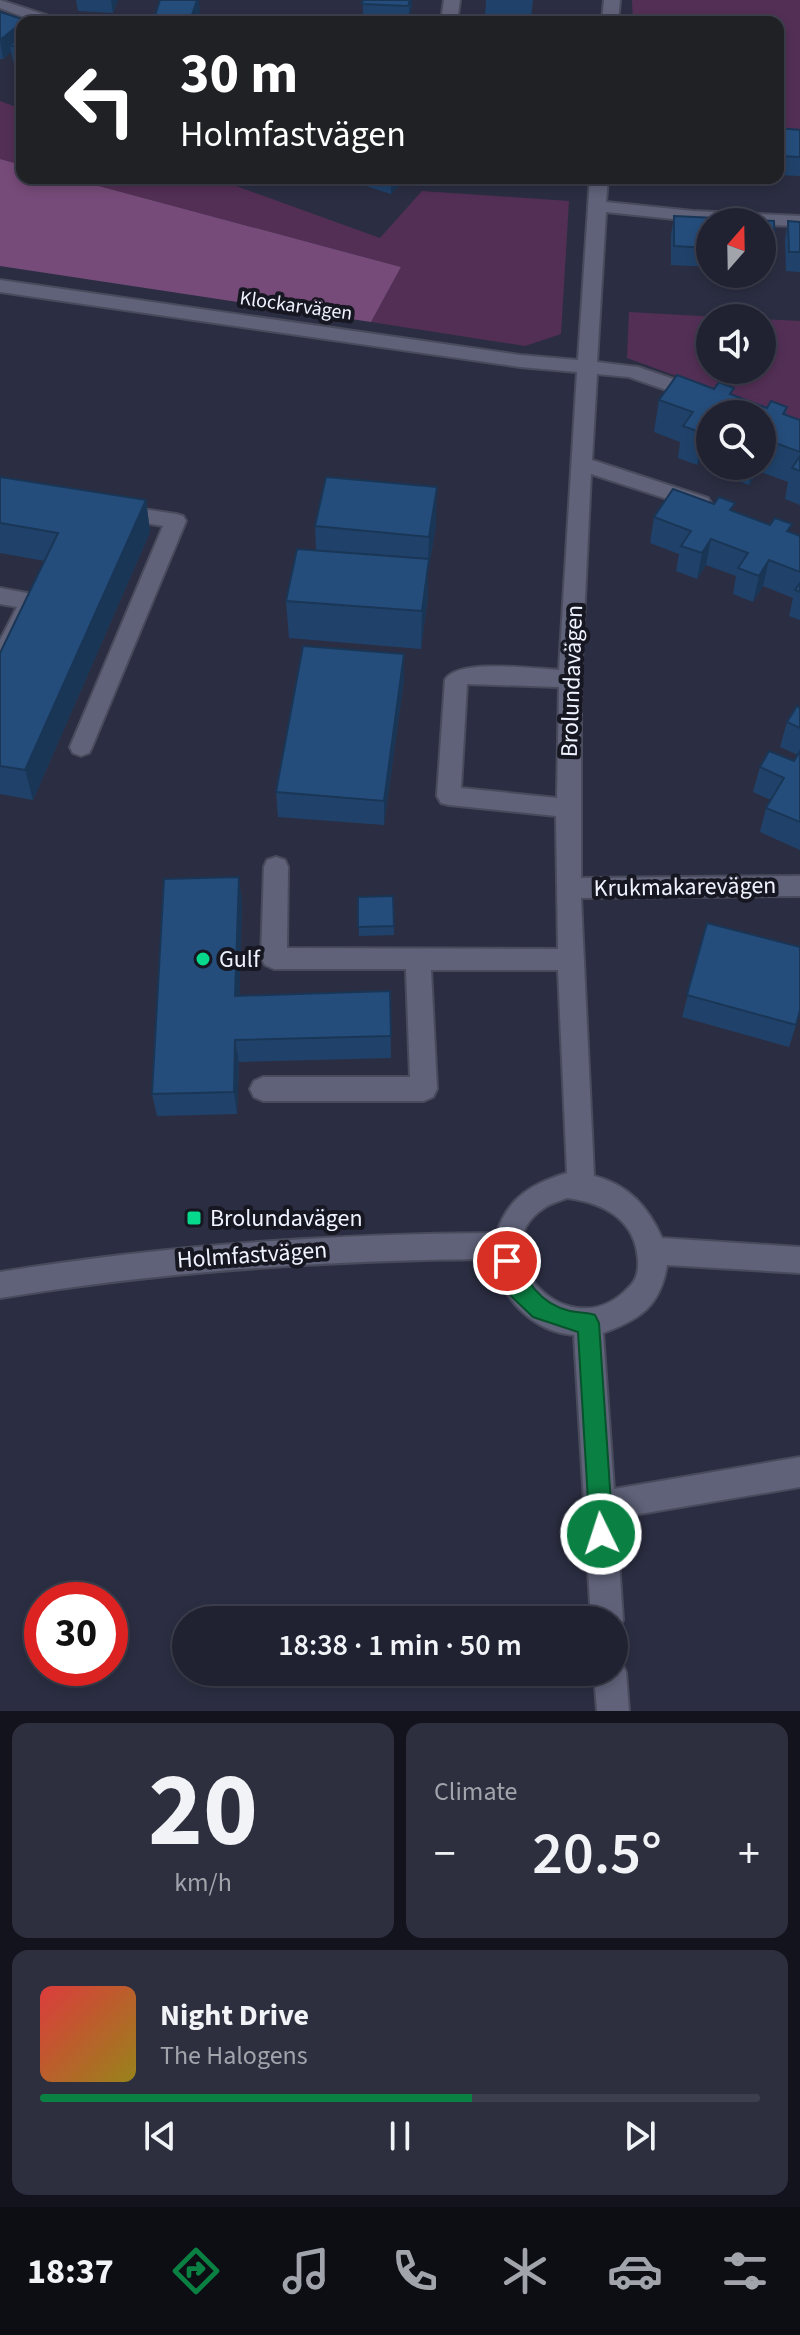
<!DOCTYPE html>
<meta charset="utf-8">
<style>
body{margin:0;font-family:"Source Sans 3",sans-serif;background:#2d2f3e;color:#f1f3f6;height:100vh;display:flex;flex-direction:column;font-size:30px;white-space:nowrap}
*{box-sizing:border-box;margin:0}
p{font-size:26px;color:#a2a4ac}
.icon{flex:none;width:44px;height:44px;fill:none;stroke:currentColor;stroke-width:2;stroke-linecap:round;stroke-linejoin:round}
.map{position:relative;height:1711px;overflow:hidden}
.sheet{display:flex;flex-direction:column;gap:12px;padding:12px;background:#12131c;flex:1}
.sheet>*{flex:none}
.guide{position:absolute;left:16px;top:16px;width:768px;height:168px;border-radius:16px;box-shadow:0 4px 12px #0003,0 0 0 2px #3d3f4d;background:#202124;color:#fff;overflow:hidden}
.needle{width:52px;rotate:20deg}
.fabs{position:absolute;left:696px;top:208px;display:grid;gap:16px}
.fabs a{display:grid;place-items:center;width:80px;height:80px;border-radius:50%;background:#202232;box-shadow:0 4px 12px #0003,0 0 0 2px #3d3f4d;font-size:40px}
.speed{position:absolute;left:24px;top:1582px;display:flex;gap:16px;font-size:40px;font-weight:700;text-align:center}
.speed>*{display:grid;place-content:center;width:104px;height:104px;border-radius:50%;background:#202232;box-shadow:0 4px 12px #0003,0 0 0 2px #3d3f4d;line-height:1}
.speed .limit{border:12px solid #d22;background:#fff;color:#111}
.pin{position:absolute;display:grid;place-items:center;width:68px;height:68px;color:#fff;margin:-34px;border:4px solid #fff;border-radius:50%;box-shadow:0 2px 8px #0007}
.me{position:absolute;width:88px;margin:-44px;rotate:356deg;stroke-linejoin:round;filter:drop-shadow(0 0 6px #0008)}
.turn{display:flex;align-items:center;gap:28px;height:168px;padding:0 32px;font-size:36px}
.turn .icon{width:104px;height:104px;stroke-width:2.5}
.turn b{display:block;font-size:56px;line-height:68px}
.big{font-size:60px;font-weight:600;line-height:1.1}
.sheet .widget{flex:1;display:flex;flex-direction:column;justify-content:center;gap:12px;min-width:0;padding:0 28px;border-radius:16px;background:#2d2f3e}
.sheet .dial{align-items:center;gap:0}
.dial b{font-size:104px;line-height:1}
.song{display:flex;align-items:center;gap:24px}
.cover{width:96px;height:96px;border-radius:12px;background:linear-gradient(135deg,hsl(0 70% 55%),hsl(50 70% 35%))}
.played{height:8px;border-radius:4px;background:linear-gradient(90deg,#0b8043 60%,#3d3f4d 60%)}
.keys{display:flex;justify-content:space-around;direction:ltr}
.heat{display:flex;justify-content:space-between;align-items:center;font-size:44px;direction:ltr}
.sheet .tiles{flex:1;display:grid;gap:12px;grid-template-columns:1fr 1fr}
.widget:last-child{grid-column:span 2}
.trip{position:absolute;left:172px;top:1606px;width:456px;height:80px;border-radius:40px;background:#202232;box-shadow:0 4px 12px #0003,0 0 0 2px #3d3f4d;font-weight:600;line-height:80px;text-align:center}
.menu{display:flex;height:128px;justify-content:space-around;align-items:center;background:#0d0e14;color:#a2a4ac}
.menu .icon{width:56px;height:56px}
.menu .active{color:#0b8043}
.menu b{font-size:36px;color:#f1f3f6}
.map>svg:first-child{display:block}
</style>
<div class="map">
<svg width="800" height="1711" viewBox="0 0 800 1711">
<rect width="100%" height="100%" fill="#2b2e42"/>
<g fill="#532f55">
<polygon points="632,0 800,0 800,129 778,128 778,22 633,22"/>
<polygon points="0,101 22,109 22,165 0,159"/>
<polygon points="69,178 214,178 380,238 422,191 569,201 561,334 525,346 371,322 401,267"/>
<polygon points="629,312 736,318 710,318 710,370 762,370 762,319 800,321 800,421 627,358"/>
</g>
<polygon fill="#774b79" points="0,159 22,165 22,178 69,178 401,267 371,322 0,266"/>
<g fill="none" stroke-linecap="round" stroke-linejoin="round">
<g stroke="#494b5c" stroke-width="4">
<g id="minor">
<polygon points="0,0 58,19 60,22 37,22 0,8"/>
<polygon points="444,0 460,0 457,22 441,22"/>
<polygon points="604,0 620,0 618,22 602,22"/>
<path d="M590,178H608L606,202L693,211L800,216V226L762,225V222L693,221L606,212L597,362L638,367L762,409L765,414L762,419V414H735L629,377L597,374L592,460L708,498L711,503L708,508L701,510L591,474L581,681V878L800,876V896L581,898L594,1176C629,1185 648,1207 662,1238L800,1247V1273L667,1265C660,1307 640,1319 603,1333L614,1489L800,1457V1487L616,1518L623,1620L618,1631L614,1633V1620H591L574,1335C534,1332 500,1299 495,1259C329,1260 164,1271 0,1298V1272C165,1245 330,1234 497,1233C507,1198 533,1183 567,1173L558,970H431L437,1089L433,1097L424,1101H263L254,1097L250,1089L254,1081L263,1077H410L406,969H274L265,965L261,958L264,867L267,860L276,857L285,860L288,867L287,948L558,949L556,816L449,805L441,803L437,796L445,680C457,658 535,669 559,670L577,372L520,367L0,292V280L520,355L578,360ZM467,684L559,687L557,798L461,788ZM567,1198C604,1203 635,1219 638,1259C639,1270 637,1280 629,1287C570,1352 477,1252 544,1208C551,1203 560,1201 567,1198Z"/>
<polygon points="117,505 176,514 183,516 186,521 92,747 89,753 81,756 73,753 70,747 163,526 110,517 107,512 110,507"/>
<polygon points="0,588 38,595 41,601 8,669 0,671 0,640 17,607 0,604"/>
<polygon points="614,1658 621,1661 626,1672 629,1711 597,1711 594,1672 614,1672"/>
</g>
</g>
<use href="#minor" fill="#5f6279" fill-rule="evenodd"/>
</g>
<g fill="#20426a">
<polygon points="76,0 118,0 113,13 78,11"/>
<polygon points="363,0 412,0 409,22 363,22"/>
<polygon points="486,0 533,0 531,18 485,16"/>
<polygon points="0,12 22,22 22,67 14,64 11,52 3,59 0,59"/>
<polygon points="200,15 198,22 154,22 154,19"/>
<polygon points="778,128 800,130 800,176 778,175"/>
<polygon points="356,178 406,178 391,194 356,183"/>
<polygon points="674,216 710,222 710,267 671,265 671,235"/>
<polygon points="733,219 774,221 775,251 771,270 762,270 762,222 732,222"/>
<polygon points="788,221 800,222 800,272 786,271 785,240"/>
<polygon points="733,395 767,408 787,407 786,415 800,420 800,505 785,499 788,482 758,471 749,485 730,478 732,466 762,466 762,414 710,414 710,453 706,451 697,465 678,458 680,442 654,432 659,400"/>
<polygon points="0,477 146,500 150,532 33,800 0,794 0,653 45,561 0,553"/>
<polygon points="734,512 800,536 800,620 789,616 793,598 763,586 753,602 733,594 736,576 706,565 697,579 676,571 679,554 650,543 654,517"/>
<polygon points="436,525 428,572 428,596 421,649 289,638 286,601 316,550 315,526"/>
<polygon points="404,679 384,825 278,817 276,792"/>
<polygon points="800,708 800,850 760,832 766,808 771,800 753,792 760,767 794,761 798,755 780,747 787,722"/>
<polygon points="393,896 394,935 359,936 358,897"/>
<polygon points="242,901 239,996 390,991 391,1058 239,1062 237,1114 157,1116 152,1094"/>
<polygon points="707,923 796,1025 789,1047 682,1017"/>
</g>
<g fill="#1a3656">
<polygon points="111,0 118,0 113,13"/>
<polygon points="197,0 199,0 200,15 198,22 190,22"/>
<polygon points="410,0 412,0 412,6 408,22"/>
<polygon points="22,23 22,44 10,45 11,52 3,59 0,40"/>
<polygon points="391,178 406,178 391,194"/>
<polygon points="710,422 710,430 706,451 697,465 702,433"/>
<polygon points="753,466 760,466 758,471 749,485"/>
<polygon points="437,487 436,525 428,572 428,596 421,649 422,611 428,562 429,537"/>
<polygon points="146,500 150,532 33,800 25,770"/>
<polygon points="711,539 706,565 697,579 702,553"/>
<polygon points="769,560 763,586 753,602 759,576"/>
<polygon points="404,654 404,679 384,825 384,801"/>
<polygon points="239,877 242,901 239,1018 235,996"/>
<polygon points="235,1040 239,1062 237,1114 234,1092"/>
</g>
<g fill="#254d7b" stroke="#1a3656" stroke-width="2">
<polygon points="160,0 197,0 190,21 154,19"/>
<polygon points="363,0 410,0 408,6 362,4"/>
<polygon points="0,12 25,20 0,40"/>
<polygon points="243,20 279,22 242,22"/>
<polygon points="22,36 22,49 10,45"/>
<polygon points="778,128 800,130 800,157 778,156"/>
<polygon points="674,216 715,218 715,222 710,222 710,248 674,246"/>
<polygon points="733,219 774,221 775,251 762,251 762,222 733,222"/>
<polygon points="788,221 800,222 800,252 789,252"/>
<polygon points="677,375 714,389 719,382 734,388 730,394 767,408 771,401 787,407 783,414 800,420 800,452 765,439 762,444 762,414 710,414 710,422 702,433 683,426 693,412 659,400"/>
<polygon points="800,456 800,471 792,468"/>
<polygon points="0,477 146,500 25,770 0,766 0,653 58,533 0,523"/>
<polygon points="326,477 437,487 429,537 315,526"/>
<polygon points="673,489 714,504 719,497 735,503 730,510 770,525 775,518 792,524 787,531 800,536 800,572 769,560 759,576 738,568 748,553 711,539 702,553 681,546 691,531 654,517"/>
<polygon points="297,549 429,559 422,611 286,601"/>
<polygon points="800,583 800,592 795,590"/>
<polygon points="303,646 404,654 384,801 276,792"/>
<polygon points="797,706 800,708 800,728 787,722"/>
<polygon points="769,751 794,761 800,751 800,822 766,808 784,778 760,767"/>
<polygon points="239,877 235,996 390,991 391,1036 235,1040 234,1092 152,1094 164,879"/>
<polygon points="393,896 394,926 358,927 358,897"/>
<polygon points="707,923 800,947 800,1010 796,1025 687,995"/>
</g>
<path fill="#0b8043" stroke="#07532c" stroke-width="2" d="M507,1251L515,1254C526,1280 539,1304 570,1311C579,1313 587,1312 595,1315L599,1323L613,1534L610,1543L601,1546L593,1543L590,1534L578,1332L533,1317L511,1296L497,1261L500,1254Z"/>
<g fill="#06d98b" stroke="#161720" stroke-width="3">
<circle cx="203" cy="959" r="8"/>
<rect x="186" y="1210" width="16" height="16" rx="4"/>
</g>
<g text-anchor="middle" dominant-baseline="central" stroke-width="8" stroke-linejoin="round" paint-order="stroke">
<g font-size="20" fill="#eff2ff" stroke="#161720">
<text transform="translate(296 306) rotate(8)">Klockarvägen</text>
</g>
<g font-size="24" fill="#eff2ff" stroke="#161720">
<text transform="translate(572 681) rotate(-88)">Brolundavägen</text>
<text transform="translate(685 887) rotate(-1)">Krukmakarevägen</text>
<text transform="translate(252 1255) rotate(-4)">Holmfastvägen</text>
</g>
<g font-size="24" fill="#eff2ff" stroke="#161720" text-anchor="start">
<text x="219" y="959">Gulf</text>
<text x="210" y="1218">Brolundavägen</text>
</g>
</g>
</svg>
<div class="fabs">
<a><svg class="needle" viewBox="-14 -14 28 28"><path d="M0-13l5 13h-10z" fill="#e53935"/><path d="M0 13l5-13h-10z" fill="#a2a4ac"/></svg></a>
<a><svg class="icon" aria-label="sound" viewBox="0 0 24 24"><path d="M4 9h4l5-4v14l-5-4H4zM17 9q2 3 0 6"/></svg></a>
<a><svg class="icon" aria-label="search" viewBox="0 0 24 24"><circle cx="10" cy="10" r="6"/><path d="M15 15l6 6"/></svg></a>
</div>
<div class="speed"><div class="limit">30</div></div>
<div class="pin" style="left:507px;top:1261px;background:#d93025"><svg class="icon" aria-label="arrive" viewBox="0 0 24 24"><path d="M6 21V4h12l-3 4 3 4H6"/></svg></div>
<svg class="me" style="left:601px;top:1534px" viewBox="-20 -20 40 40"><circle r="17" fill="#0b8043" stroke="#fff" stroke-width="3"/><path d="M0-11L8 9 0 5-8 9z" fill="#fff"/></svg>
<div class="trip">18:38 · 1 min · 50 m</div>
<div class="guide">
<div class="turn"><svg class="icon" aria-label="left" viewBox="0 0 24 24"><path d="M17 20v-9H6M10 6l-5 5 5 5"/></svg><div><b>30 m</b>Holmfastvägen</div></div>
</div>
</div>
<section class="sheet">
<div class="tiles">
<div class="widget dial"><b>20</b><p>km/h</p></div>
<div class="widget"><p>Climate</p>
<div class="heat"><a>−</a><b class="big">20.5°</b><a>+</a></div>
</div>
<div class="widget">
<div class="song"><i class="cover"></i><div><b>Night Drive</b><p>The Halogens</p></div></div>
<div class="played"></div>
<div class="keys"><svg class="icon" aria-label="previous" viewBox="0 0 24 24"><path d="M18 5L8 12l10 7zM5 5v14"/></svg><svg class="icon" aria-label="pause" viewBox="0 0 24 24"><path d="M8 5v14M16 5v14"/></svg><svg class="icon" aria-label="next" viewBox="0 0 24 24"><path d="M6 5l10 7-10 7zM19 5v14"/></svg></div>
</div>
</div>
</section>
<nav class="menu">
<b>18:37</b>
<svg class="icon active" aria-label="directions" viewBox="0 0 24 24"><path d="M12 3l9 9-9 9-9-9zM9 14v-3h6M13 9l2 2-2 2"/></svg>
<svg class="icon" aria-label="music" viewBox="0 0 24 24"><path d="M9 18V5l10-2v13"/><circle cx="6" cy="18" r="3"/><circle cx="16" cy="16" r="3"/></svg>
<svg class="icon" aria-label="phone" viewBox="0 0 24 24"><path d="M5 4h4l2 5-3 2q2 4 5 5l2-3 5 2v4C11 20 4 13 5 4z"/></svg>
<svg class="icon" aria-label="climate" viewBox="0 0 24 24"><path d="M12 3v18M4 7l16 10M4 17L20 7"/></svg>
<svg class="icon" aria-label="car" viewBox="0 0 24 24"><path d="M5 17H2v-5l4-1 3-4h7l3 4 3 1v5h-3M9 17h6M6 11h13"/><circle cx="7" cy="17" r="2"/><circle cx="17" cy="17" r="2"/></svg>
<svg class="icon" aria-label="filters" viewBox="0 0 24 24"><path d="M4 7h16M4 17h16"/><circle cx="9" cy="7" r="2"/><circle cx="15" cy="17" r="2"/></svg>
</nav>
